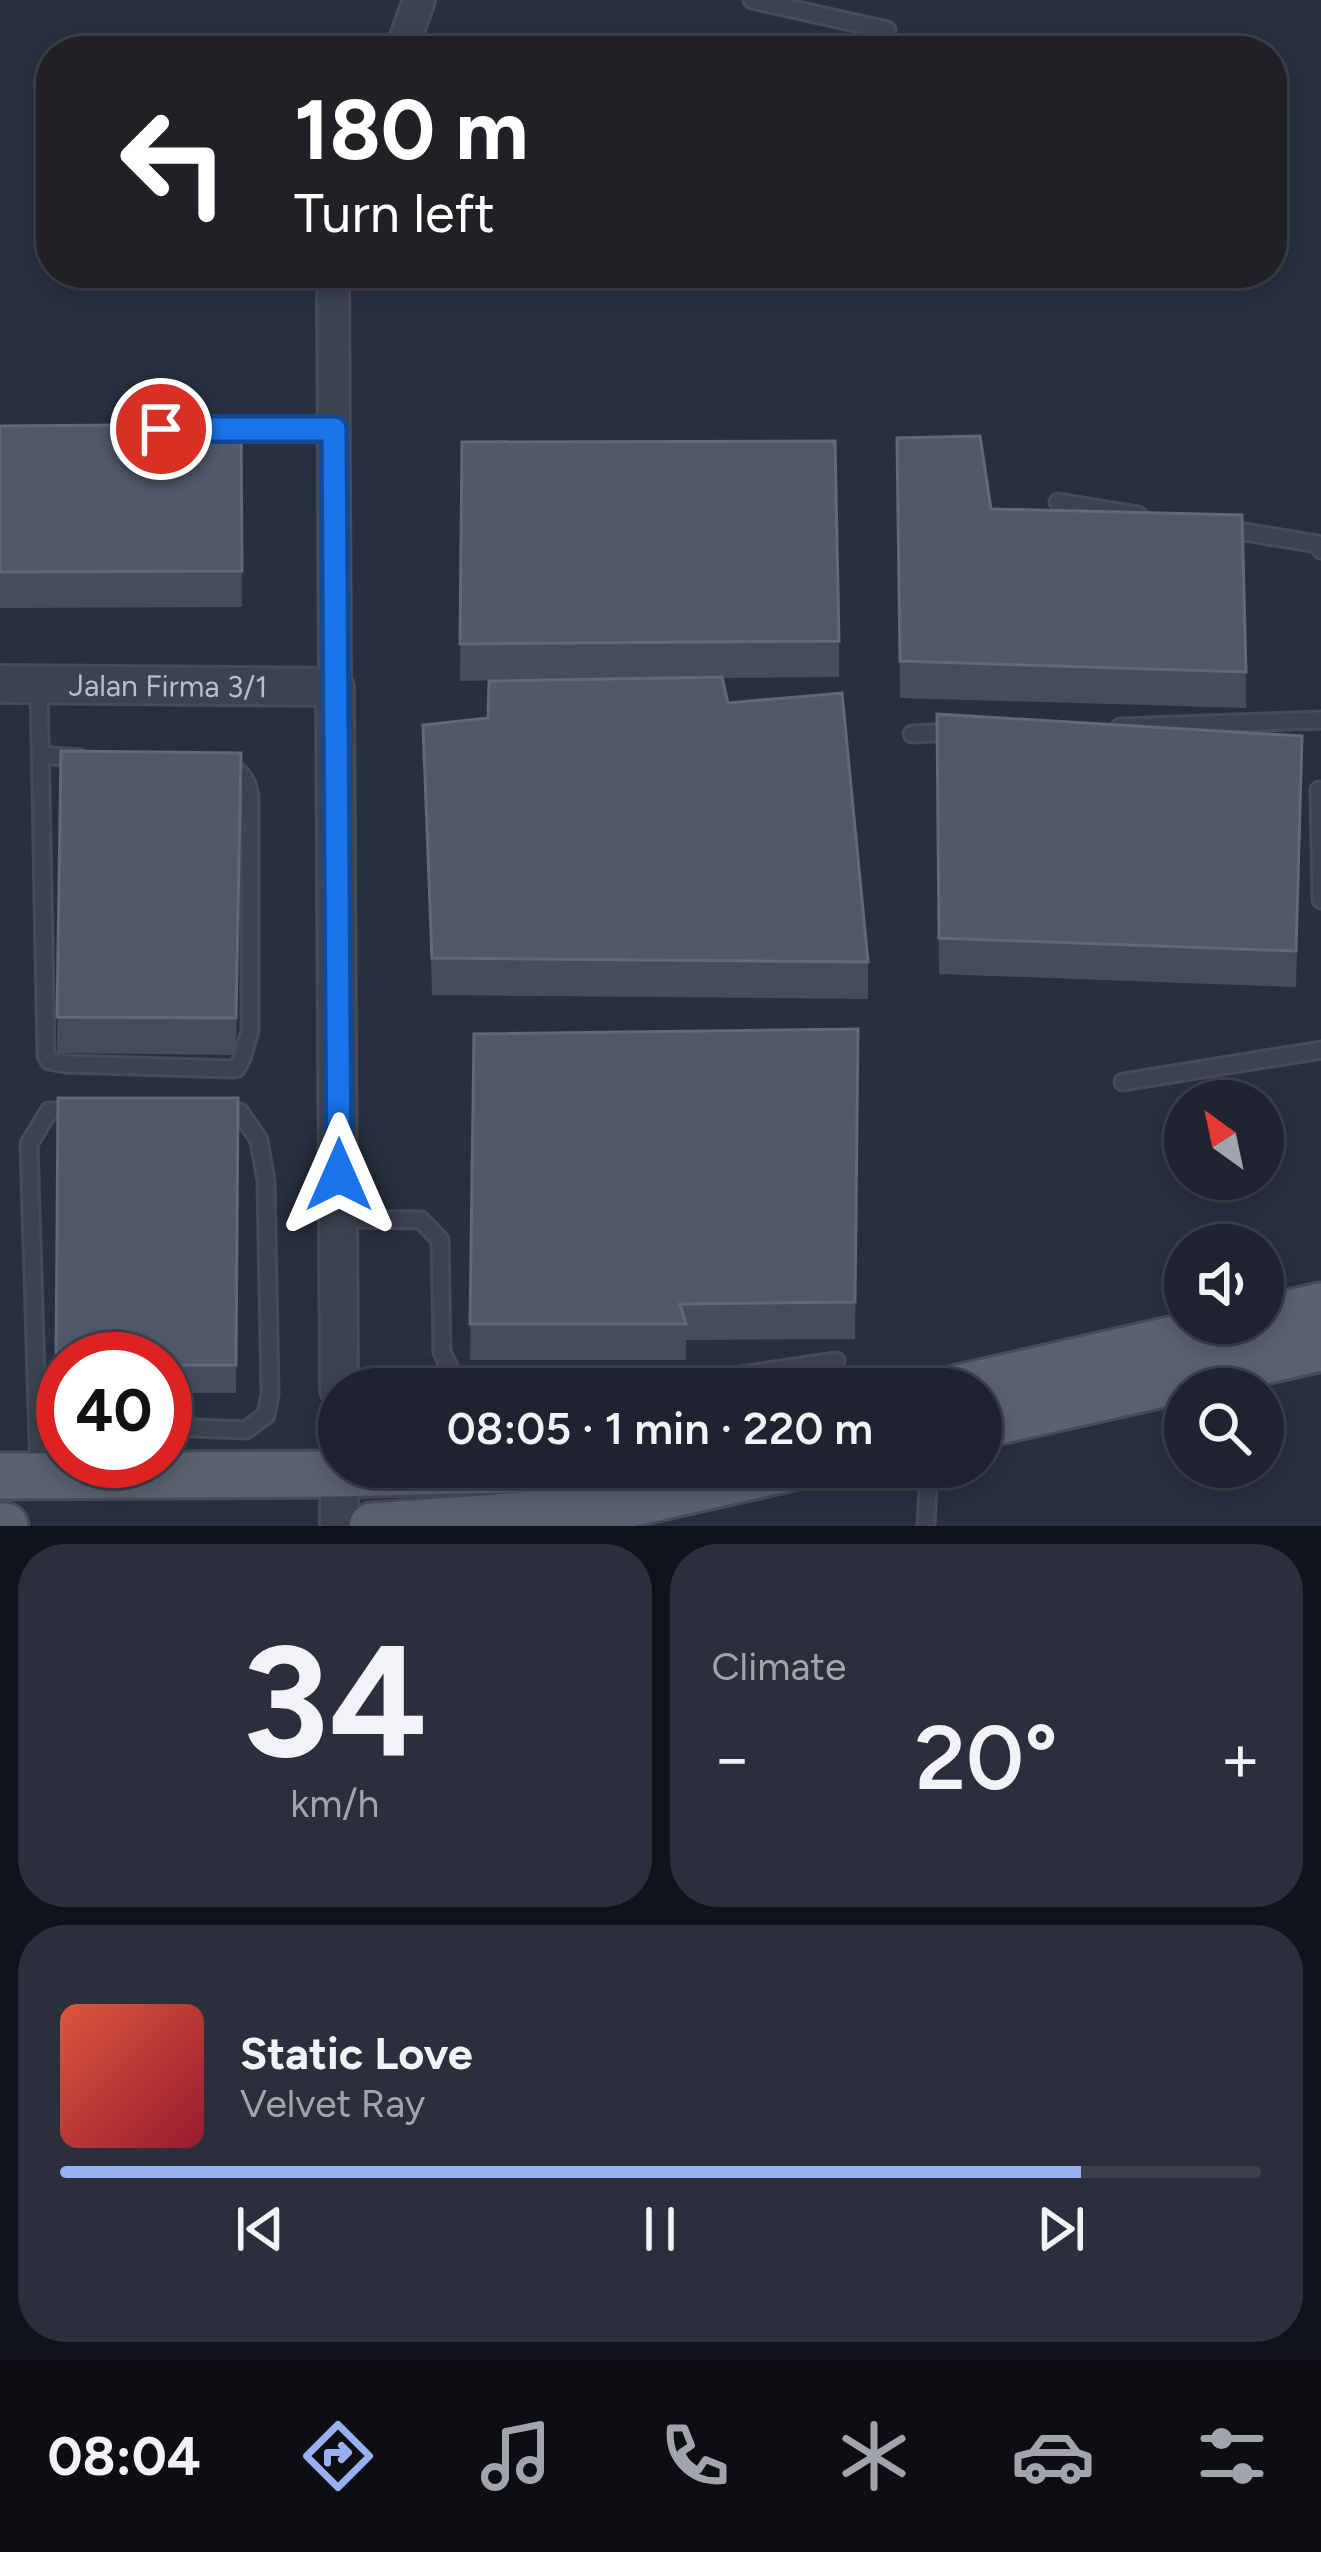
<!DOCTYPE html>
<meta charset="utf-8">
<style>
body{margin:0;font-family:Figtree,sans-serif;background:#2b2f3b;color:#f1f3f6;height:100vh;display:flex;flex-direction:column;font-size:45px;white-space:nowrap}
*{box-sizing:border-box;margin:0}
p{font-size:39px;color:#a1a4aa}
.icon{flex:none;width:66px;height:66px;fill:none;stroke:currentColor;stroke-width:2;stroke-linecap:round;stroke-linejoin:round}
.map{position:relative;height:1526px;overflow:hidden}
.side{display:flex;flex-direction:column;gap:18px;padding:18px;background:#10131a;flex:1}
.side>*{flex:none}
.guide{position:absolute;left:36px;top:36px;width:1251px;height:252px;border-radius:48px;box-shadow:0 6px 18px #0003,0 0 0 3px #3c404b;background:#202124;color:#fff;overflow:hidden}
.needle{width:78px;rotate:327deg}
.buttons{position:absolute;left:1164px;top:1080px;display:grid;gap:24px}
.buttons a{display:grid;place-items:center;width:120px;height:120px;border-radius:50%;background:#1e232f;box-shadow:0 6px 18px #0003,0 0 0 3px #3c404b;font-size:60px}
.speed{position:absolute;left:36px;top:1332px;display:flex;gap:24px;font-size:60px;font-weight:700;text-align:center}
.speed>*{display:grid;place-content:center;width:156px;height:156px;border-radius:50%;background:#1e232f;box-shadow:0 6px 18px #0003,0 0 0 3px #3c404b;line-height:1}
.speed .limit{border:18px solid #d22;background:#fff;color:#111}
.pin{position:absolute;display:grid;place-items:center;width:102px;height:102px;color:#fff;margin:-51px;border:6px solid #fff;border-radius:50%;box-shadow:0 3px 12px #0007}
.me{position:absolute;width:132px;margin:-66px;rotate:0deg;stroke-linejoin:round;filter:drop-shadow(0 0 9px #0008)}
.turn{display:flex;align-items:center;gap:42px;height:252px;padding:0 60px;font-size:54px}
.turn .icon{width:156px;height:156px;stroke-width:2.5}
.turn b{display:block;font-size:84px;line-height:102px}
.big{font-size:90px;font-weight:600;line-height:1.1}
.side .tile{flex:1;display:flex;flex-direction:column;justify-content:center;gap:18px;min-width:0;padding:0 42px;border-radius:48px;background:#2b2f3b}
.side .dial{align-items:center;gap:0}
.dial b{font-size:156px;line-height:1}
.song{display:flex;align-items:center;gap:36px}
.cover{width:144px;height:144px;border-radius:18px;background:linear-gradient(135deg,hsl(10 70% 55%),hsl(350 70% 35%))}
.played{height:12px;border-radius:6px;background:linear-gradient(90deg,#98aff0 85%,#3c404b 85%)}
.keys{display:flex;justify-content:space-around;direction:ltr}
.heat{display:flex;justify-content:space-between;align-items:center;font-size:66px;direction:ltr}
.side .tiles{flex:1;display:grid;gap:18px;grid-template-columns:1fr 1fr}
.tile:last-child{grid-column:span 2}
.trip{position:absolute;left:318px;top:1368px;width:684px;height:120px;border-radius:60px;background:#1e232f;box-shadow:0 6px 18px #0003,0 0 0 3px #3c404b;font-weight:600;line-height:120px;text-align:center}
.menu{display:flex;height:192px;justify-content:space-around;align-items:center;background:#0c0e13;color:#a1a4aa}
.menu .icon{width:84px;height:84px}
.menu .current{color:#98aff0}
.menu b{font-size:54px;color:#f1f3f6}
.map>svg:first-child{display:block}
</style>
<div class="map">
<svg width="1321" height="1526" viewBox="0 0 1321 1526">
<rect width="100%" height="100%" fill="#282f3f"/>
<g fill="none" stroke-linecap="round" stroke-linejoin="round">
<g stroke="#464b58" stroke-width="21">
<g id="service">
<polyline points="752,0 887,30"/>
<polyline points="222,429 334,429"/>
<polyline points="1058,502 1138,515"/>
<polyline points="1226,529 1317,544 1321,550"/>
<path d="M39,684L46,1055L49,1061L66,1064L233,1069L237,1068L243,1056L250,1031V796C247,780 241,768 223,766"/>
<polyline points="1120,727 1321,720"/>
<polyline points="912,734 952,732"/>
<polyline points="41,755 79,758"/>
<polyline points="1319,790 1321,900"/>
<polyline points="1123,1082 1321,1050"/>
<polyline points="339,1219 421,1220 440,1240 442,1352 455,1380 658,1387 836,1361"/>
<polyline points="38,1423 63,1424"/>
<polyline points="165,1427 246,1430 266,1415 270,1394 266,1181 259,1140 240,1112 221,1112"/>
<polyline points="39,1474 29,1144 49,1111 77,1111"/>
<polyline points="926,1526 929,1467"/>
</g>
</g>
<g stroke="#464b58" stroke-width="36">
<g id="minor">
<polyline points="401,51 419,0"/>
<polyline points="333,273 335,687"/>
</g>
</g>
<g stroke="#464b58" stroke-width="42">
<g id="tertiary">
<path id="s1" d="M0,684L335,687L339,1389"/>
<polyline points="339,1467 339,1526"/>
</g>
</g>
<g stroke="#464b58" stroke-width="51">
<g id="primary">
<polyline points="1263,1319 1321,1306"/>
<polyline points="954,1389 1245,1323"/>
<polyline points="981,1425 1321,1348"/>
<polyline points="0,1476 339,1474 613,1467"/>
<polyline points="0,1526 5,1526"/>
<polyline points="372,1526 607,1509 793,1467"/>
</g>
</g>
<use href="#service" stroke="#3c424f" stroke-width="15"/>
<use href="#minor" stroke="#3c424f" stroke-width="30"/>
<use href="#tertiary" stroke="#3c424f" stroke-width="36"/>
<use href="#primary" stroke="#5a616f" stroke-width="45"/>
</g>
<g fill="#444c5d">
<polygon points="241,424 242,607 0,608 0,426"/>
<polygon points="897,438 991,509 1246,672 1246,708 900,698"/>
<polygon points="462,442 839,641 839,677 722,678 728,703 868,962 868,999 432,995 423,725 488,718 535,680 460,681"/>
<polygon points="937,714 1302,772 1296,987 939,974"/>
<polygon points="61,751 241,753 236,1055 57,1053"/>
<polygon points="858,1029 855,1339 686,1340 686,1360 470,1360 474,1034"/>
<polygon points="58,1098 238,1098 236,1393 165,1393 165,1359 63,1359 63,1393 56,1393"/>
</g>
<g fill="#505869" stroke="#616878" stroke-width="3">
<polygon points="241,424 242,571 0,572 0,426"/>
<polygon points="980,436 991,509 1242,515 1246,672 900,661 897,438"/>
<polygon points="835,441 839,641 460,644 462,442"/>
<polygon points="722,677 728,703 842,693 868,962 432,958 423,725 488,718 489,681"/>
<polygon points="937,714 1302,736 1296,951 939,938"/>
<polygon points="61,751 241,753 236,1018 57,1017"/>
<polygon points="858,1029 855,1302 680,1304 686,1324 470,1324 474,1034"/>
<polygon points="58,1098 238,1098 236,1365 165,1365 165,1359 63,1359 63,1365 56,1365"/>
</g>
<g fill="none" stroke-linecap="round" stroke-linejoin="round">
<g stroke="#114b97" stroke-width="30">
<polyline id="route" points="161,429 334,429 339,1175"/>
</g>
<use href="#route" stroke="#1a73e8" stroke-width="21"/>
</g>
<g text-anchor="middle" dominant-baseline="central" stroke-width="12" stroke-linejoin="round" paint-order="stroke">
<g font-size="30" fill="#b9bdca" stroke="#212734">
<text stroke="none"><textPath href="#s1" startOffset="168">Jalan Firma 3/1</textPath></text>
</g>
</g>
</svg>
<div class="buttons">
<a><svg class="needle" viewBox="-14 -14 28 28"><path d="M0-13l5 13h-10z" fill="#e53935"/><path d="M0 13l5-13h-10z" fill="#a1a4aa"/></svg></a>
<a><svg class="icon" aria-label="sound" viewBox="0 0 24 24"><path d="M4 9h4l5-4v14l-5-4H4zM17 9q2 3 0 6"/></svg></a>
<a><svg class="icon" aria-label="search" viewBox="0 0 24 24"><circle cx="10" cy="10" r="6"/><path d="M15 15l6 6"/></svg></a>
</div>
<div class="speed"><div class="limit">40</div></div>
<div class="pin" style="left:161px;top:429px;background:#d93025"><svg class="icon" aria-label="arrive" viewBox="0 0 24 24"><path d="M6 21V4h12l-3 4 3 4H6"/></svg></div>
<svg class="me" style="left:339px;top:1175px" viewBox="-20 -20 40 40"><path d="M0-17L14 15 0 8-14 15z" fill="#1a73e8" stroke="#fff" stroke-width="4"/></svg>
<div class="trip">08:05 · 1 min · 220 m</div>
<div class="guide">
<div class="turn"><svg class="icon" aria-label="left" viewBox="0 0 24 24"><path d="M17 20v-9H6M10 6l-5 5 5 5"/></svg><div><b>180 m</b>Turn left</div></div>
</div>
</div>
<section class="side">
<div class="tiles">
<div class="tile dial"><b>34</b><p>km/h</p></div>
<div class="tile"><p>Climate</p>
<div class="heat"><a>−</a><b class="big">20°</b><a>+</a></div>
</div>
<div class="tile">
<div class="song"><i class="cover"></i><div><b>Static Love</b><p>Velvet Ray</p></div></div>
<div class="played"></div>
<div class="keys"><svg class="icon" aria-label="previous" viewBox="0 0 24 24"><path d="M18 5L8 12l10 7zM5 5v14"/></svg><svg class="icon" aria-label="pause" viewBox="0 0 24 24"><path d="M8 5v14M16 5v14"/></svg><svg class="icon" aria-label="next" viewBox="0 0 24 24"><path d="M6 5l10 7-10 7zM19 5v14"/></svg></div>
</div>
</div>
</section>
<nav class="menu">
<b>08:04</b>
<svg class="icon current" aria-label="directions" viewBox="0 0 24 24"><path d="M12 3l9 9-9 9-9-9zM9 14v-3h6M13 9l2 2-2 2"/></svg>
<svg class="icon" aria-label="music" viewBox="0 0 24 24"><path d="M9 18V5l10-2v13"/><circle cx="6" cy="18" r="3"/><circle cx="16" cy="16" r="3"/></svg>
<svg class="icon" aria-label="phone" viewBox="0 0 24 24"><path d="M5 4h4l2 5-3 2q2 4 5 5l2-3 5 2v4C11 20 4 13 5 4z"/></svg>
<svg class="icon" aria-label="climate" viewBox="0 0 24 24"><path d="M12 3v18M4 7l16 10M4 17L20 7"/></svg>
<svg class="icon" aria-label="car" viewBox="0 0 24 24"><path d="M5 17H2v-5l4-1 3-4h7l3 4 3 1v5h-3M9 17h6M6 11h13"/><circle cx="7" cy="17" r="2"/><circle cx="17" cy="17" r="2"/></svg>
<svg class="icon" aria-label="filters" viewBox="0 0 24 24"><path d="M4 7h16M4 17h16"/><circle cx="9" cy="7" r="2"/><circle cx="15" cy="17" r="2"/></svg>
</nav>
